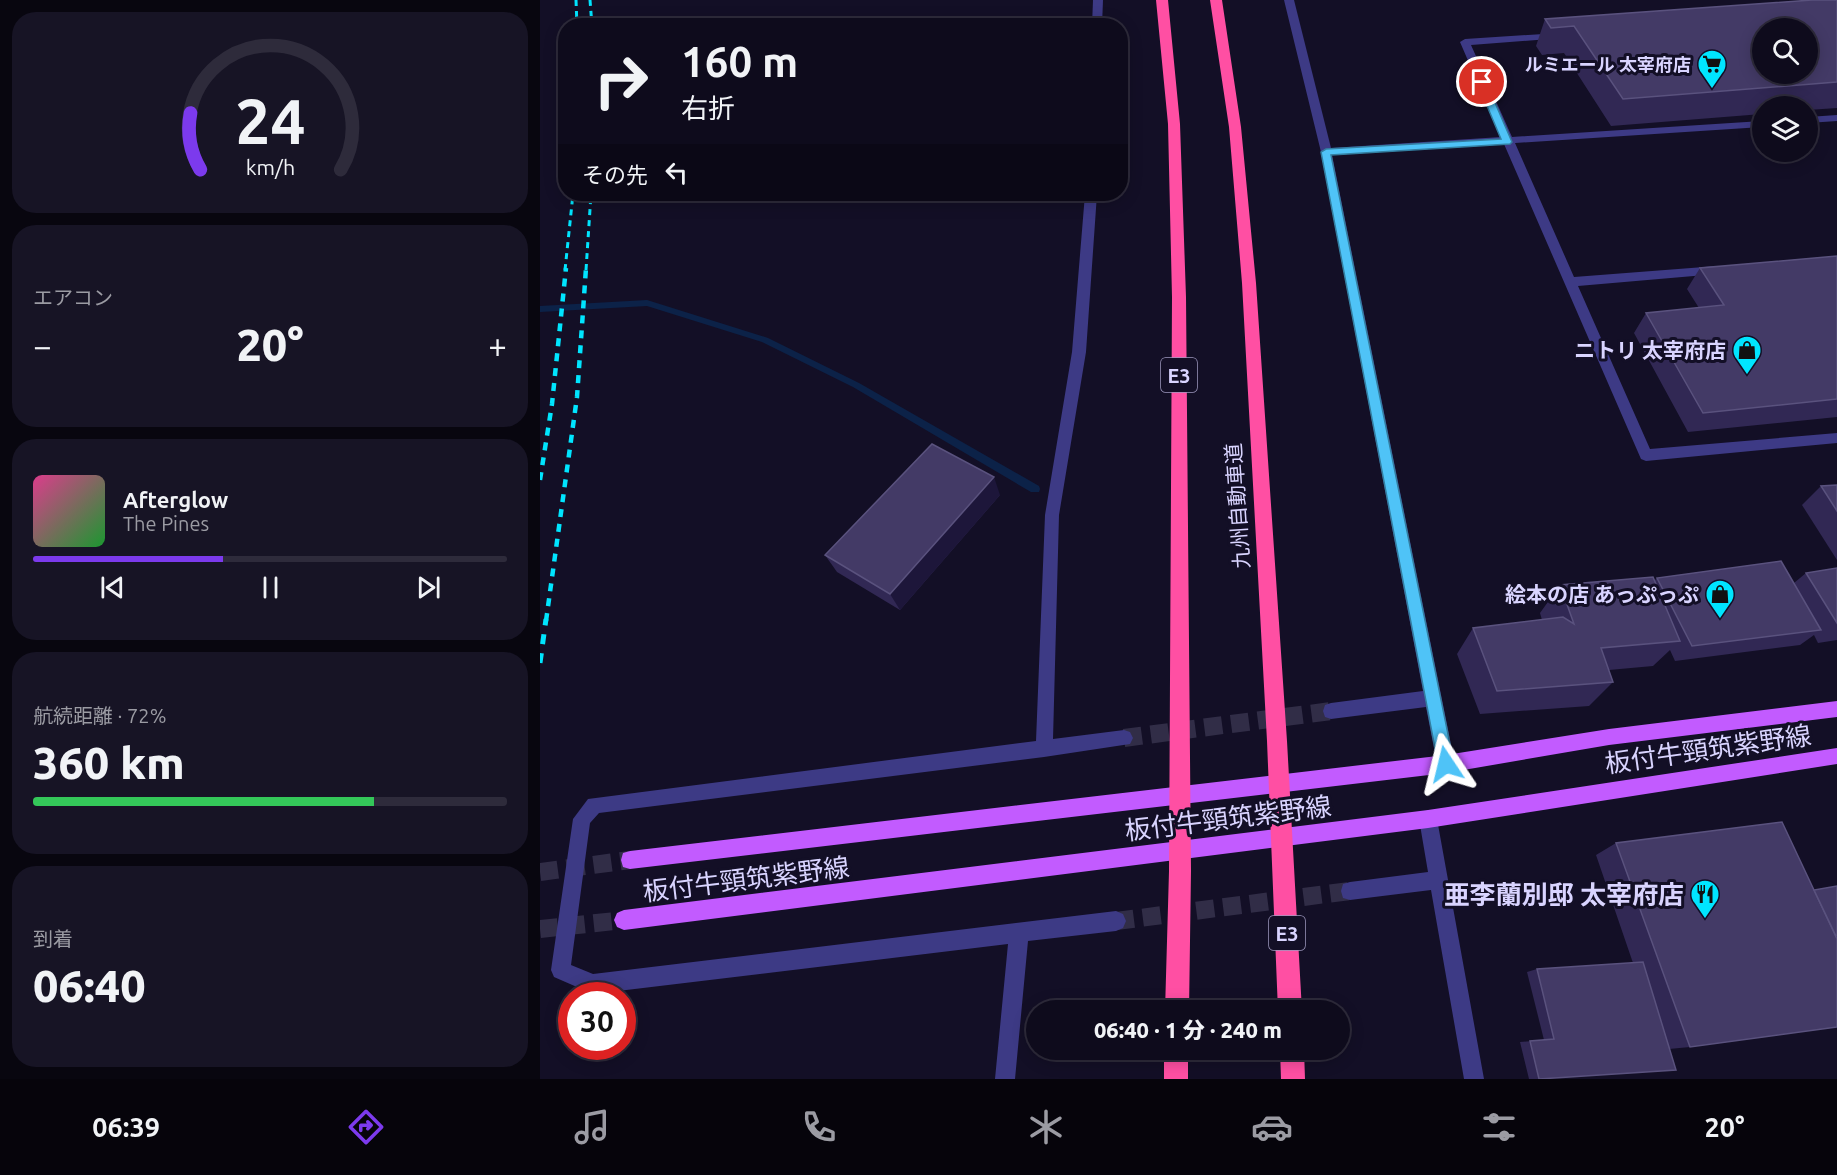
<!DOCTYPE html>
<html lang="ja">
<meta charset="utf-8">
<style>
body{margin:0;font-family:Ubuntu,"Noto Sans JP",sans-serif;background:#171425;color:#f1f3f6;height:100vh;display:flex;flex-direction:column;font-size:22px;white-space:nowrap}
*{box-sizing:border-box;margin:0}
p{font-size:20px;color:#9b9ba3}
.icon{flex:none;width:33px;height:33px;fill:none;stroke:currentColor;stroke-width:2;stroke-linecap:round;stroke-linejoin:round}
.map{position:relative;flex:1;overflow:hidden}
.panel{display:flex;flex-direction:column;gap:12px;padding:12px;background:#08060f;width:540px}
.panel>*{flex:none}
.banner{position:absolute;left:18px;top:18px;width:570px;height:183px;border-radius:24px;box-shadow:0 3px 15px #0003,0 0 0 2px #2e2b3b;background:#0e0b1c;color:#f1f3f6;overflow:hidden}
.fabs{position:absolute;left:1212px;top:18px;display:grid;gap:12px}
.fabs a{display:grid;place-items:center;width:66px;height:66px;border-radius:50%;background:#0e0b1c;box-shadow:0 3px 15px #0003,0 0 0 2px #2e2b3b;font-size:30px}
.speed{position:absolute;left:18px;top:982px;display:flex;gap:12px;font-size:30px;font-weight:700;text-align:center}
.speed>*{display:grid;place-content:center;width:78px;height:78px;border-radius:50%;background:#0e0b1c;box-shadow:0 3px 15px #0003,0 0 0 2px #2e2b3b;line-height:1}
.speed .limit{border:9px solid #d22;background:#fff;color:#111}
.pin{position:absolute;display:grid;place-items:center;width:51px;height:51px;color:#fff;margin:-26px;border:3px solid #fff;border-radius:50%;box-shadow:0 2px 6px #0007}
.me{position:absolute;width:66px;margin:-33px;rotate:350deg;stroke-linejoin:round;filter:drop-shadow(0 0 4px #0008)}
.turn{display:flex;align-items:center;gap:21px;height:126px;padding:0 24px;font-size:27px}
.turn .icon{width:78px;height:78px;stroke-width:2.5}
.turn b{display:block;font-size:42px;line-height:51px}
.then{display:flex;align-items:center;height:57px;padding:0 24px;background:#0003;gap:12px;font-size:22px}
.big{font-size:45px;font-weight:800;line-height:1.1}
.panel .tile{flex:1;display:flex;flex-direction:column;justify-content:center;gap:9px;min-width:0;padding:0 21px;border-radius:24px;background:#171425}
.panel .dial{align-items:center;gap:0}
.dial svg{height:156px;overflow:visible;fill:none;stroke:#2e2b3b;stroke-width:7;stroke-linecap:round;text-anchor:middle}
.dial text{fill:#f1f3f6;stroke:none}
.song{display:flex;align-items:center;gap:18px}
.cover{width:72px;height:72px;border-radius:9px;background:linear-gradient(135deg,hsl(330 70% 55%),hsl(130 70% 35%))}
.played{height:6px;border-radius:3px;background:linear-gradient(90deg,#7c3aed 40%,#2e2b3b 40%)}
.keys{display:flex;justify-content:space-around;direction:ltr}
.heat{display:flex;justify-content:space-between;align-items:center;font-size:33px;direction:ltr}
.charge{height:9px;border-radius:4px;background:linear-gradient(90deg,#34c759 72%,#2e2b3b 0)}
.trip{position:absolute;left:486px;top:1000px;width:324px;height:60px;border-radius:30px;background:#0e0b1c;box-shadow:0 3px 15px #0003,0 0 0 2px #2e2b3b;font-weight:800;line-height:60px;text-align:center}
.dock{display:flex;height:96px;justify-content:space-around;align-items:center;background:#06040b;color:#9b9ba3}
.dock .icon{width:42px;height:42px}
.dock .on{color:#7c3aed}
.dock b{font-size:27px;color:#f1f3f6}
main{display:flex;flex:1;min-height:0}
.map>svg:first-child{display:block}
</style>
<main>
<section class="panel">
<div class="tile dial"><svg viewBox="0 0 100 80">
<path d="M14 69A42 42 0 1 1 86 69"/>
<path d="M14 69A42 42 0 0 1 9 40" stroke="#7c3aed"/>
<text x="50" y="56" font-size="32" font-weight="700">24</text>
<text x="50" y="72" font-size="11">km/h</text>
</svg></div>
<div class="tile"><p>エアコン</p>
<div class="heat"><a>−</a><b class="big">20°</b><a>+</a></div>
</div>
<div class="tile">
<div class="song"><i class="cover"></i><div><b>Afterglow</b><p>The Pines</p></div></div>
<div class="played"></div>
<div class="keys"><svg class="icon" aria-label="previous" viewBox="0 0 24 24"><path d="M18 5L8 12l10 7zM5 5v14"/></svg><svg class="icon" aria-label="pause" viewBox="0 0 24 24"><path d="M8 5v14M16 5v14"/></svg><svg class="icon" aria-label="next" viewBox="0 0 24 24"><path d="M6 5l10 7-10 7zM19 5v14"/></svg></div>
</div>
<div class="tile"><p>航続距離 · 72%</p><b class="big">360 km</b><div class="charge"></div></div>
<div class="tile"><p>到着</p><b class="big">06:40</b></div>
</section>
<div class="map">
<svg width="1297" height="1079" viewBox="0 0 1297 1079">
<rect width="100%" height="100%" fill="#130f26"/>
<g fill="none" stroke-linecap="round" stroke-linejoin="round">
<polygon fill="#0c2248" fill-rule="evenodd" points="107,300 228,338 319,383 499,486 500,489 499,492 491,492 313,387 222,342 107,306 0,312 0,306"/>
<g stroke="#312d47" stroke-width="18" stroke-dasharray="18 9" stroke-linecap="butt">
<polyline points="584,738 791,711"/>
<polyline points="576,921 810,891"/>
</g>
<g stroke="#312d47" stroke-width="18" stroke-dasharray="18 9" stroke-linecap="butt">
<polyline points="0,872 90,860"/>
<polyline points="0,929 84,920"/>
</g>
<g fill="#3d3a85" fill-rule="evenodd">
<polygon points="553,0 563,0 562,26 552,26"/>
<polygon points="744,0 754,0 791,148 961,137 920,42 925,39 1019,33 1022,34 1022,38 931,45 972,137 1222,121 1222,127 975,143 1034,277 1177,266 1183,270 1177,274 1038,286 1110,449 1297,433 1297,443 1106,461 1101,459 964,144 792,155 915,764 912,770 906,773 900,770 897,764 886,707 791,719 785,717 783,711 785,705 791,703 883,691 781,152"/>
<polygon points="1297,115 1297,121 1268,123 1268,117"/>
<polygon points="545,194 557,194 546,352 519,515 513,739 584,730 590,732 593,738 590,744 504,757 59,813 50,823 31,965 53,974 576,911 583,914 586,921 583,928 576,931 488,941 475,1079 455,1079 468,944 53,994 14,977 11,970 33,819 48,799 496,741 505,515 532,352"/>
<polygon points="888,810 894,813 897,819 944,1079 924,1079 891,890 810,900 803,898 801,891 803,884 810,882 888,872 879,819 882,813"/>
</g>
<g fill="#c25bff" fill-rule="evenodd">
<polygon points="1297,701 1297,717 1069,745 906,773 90,869 83,867 81,860 83,853 90,851 906,755 1069,729"/>
<polygon points="1297,748 1297,764 888,828 84,930 77,927 74,920 77,913 84,910 888,810"/>
</g>
<g fill="#ff4fa3" fill-rule="evenodd">
<polygon points="616,0 628,0 640,124 646,297 651,871 649,1011 625,1011 629,871 632,297 628,124"/>
<polygon points="670,0 682,0 701,127 716,283 747,741 762,1011 738,1011 727,741 702,283 689,127"/>
<rect x="624" y="1050" width="24" height="29"/>
<polygon points="740,1050 764,1050 765,1079 741,1079"/>
</g>
<g stroke="#00e5ff" stroke-width="3" stroke-dasharray="6 5" stroke-linecap="butt">
<polyline points="36,0 37,26"/>
<polyline points="50,0 52,26"/>
<polyline points="25,270 33,194"/>
<polyline points="46,270 51,194"/>
</g>
<g stroke="#00e5ff" stroke-width="4.5" stroke-dasharray="8 7" stroke-linecap="butt">
<polyline points="0,480 12,404 26,268"/>
<polyline points="6,621 37,397 46,268"/>
</g>
<polyline stroke="#00e5ff" stroke-width="5" stroke-dasharray="10 9" stroke-linecap="butt" points="0,663 6,619"/>
</g>
<g fill="#312854">
<polygon points="1297,0 1297,108 1268,110 1268,106 1222,106 1222,114 1071,126 1024,53 1002,55 996,46 1005,19"/>
<polygon points="1297,256 1297,417 1148,432 1094,333 1106,313 1159,308 1147,289 1160,268"/>
<polygon points="1297,485 1297,560 1262,505 1281,486"/>
<polygon points="460,495 360,610 297,572 285,555"/>
<polygon points="1297,568 1297,640 1278,643 1274,635 1260,645 1135,661 1130,650 1113,666 1069,670 1073,682 1049,706 940,714 917,654 933,628 1002,620 1000,613 1020,585 1114,581 1117,578 1254,583 1266,573"/>
<polygon points="1076,843 1274,890 1297,886 1297,937 1150,1047 1129,1049 1007,1079 989,1079 980,1042 1004,1040 987,972 997,969 1093,963 1056,855"/>
</g>
<polygon fill="#1d163a" points="454,477 460,495 360,610 350,594"/>
<g fill="#433a66" stroke="#5a527e" stroke-width="1.5" fill-rule="evenodd">
<path d="M1272,0H1297V82L1083,99L1034,26L1011,28L1005,19ZM1222,28H1268V74H1222Z"/>
<polygon points="1297,256 1297,399 1163,413 1106,313 1184,305 1160,268"/>
<polygon points="392,444 454,477 350,594 285,555"/>
<polygon points="1297,485 1297,511 1281,486"/>
<polygon points="1241,561 1281,630 1152,646 1117,578"/>
<polygon points="1297,568 1297,623 1266,573"/>
<polygon points="1113,577 1140,641 1061,648 1073,682 957,691 933,628 1023,617 1034,624 1020,585"/>
<polygon points="1242,822 1297,939 1297,1027 1150,1047 1076,843"/>
<polygon points="1297,886 1297,936 1296,936 1274,890"/>
<polygon points="1103,962 1136,1070 999,1079 990,1041 1014,1039 997,969"/>
</g>
<polygon fill="#4fc3f7" stroke="#337fa1" stroke-width="1.5" points="942,79 946,82 972,142 970,144 791,155 914,764 911,770 906,772 900,770 898,764 781,152 786,149 961,139 937,82"/>
<defs>
<g id="supermarket-pin" transform="scale(1.5)"><path d="M0 17L-7.5 6A9.5 9.5 0 1 1 7.5 6Z" fill="#00e5ff" stroke="#130f26"/><path d="M-6-5.5h2.5l.6 2H6L4.5 2H-2.5L-4.4-4H-6ZM-1.5 3.2a1.3 1.3 0 1 0 .1 0ZM3 3.2a1.3 1.3 0 1 0 .1 0Z" fill="#111"/></g>
<g id="shop-pin" transform="scale(1.5)"><path d="M0 17L-7.5 6A9.5 9.5 0 1 1 7.5 6Z" fill="#00e5ff" stroke="#130f26"/><path d="M-5-2.5h2.3a2.7 3.5 0 0 1 5.4 0H5L5.5 6h-11ZM-1.5-2.5h3a1.5 2.3 0 0 0-3 0Z" fill="#111"/></g>
<g id="restaurant-pin" transform="scale(1.5)"><path d="M0 17L-7.5 6A9.5 9.5 0 1 1 7.5 6Z" fill="#00e5ff" stroke="#130f26"/><path d="M-5-6h1v4h1v-4h1v4h1v-4h1v5L-1.5 .5V6h-2V.5L-5-1ZM5-6V6H3V1.5H1.5Q1.5-4 5-6Z" fill="#111"/></g>
</defs>
<g fill-rule="evenodd">
<use href="#supermarket-pin" x="1172" y="64"/>
<use href="#shop-pin" x="1207" y="350"/>
<use href="#shop-pin" x="1180" y="594"/>
<use href="#restaurant-pin" x="1165" y="894"/>
</g>
<g text-anchor="middle" dominant-baseline="central" stroke-width="6" stroke-linejoin="round" paint-order="stroke">
<g font-size="18" font-weight="bold" fill="#d9d4ff" stroke="#130f26" text-anchor="end">
<text x="1151" y="64">ルミエール 太宰府店</text>
</g>
<g fill="#130f26" stroke="#9e99be" stroke-width="1.5">
<rect x="621" y="358" width="36" height="34" rx="4.5"/>
<rect x="729" y="916" width="36" height="34" rx="4.5"/>
</g>
<g font-size="20" font-weight="bold" fill="#d9d4ff">
<text x="639" y="375">E3</text>
<text x="747" y="933">E3</text>
</g>
<g font-size="21" font-weight="bold" fill="#d9d4ff" stroke="#130f26" text-anchor="end">
<text x="1186" y="350">ニトリ 太宰府店</text>
<text x="1159" y="594">絵本の店 あっぷっぷ</text>
</g>
<g font-size="21" fill="#d9d4ff" stroke="#130f26">
<text transform="translate(697 506) rotate(-94)">九州自動車道</text>
</g>
<g font-size="26" fill="#d9d4ff" stroke="#130f26">
<text transform="translate(1168 749) rotate(-8)">板付牛頸筑紫野線</text>
<text transform="translate(688 818) rotate(-7)">板付牛頸筑紫野線</text>
<text transform="translate(206 879) rotate(-7)">板付牛頸筑紫野線</text>
</g>
<g font-size="26" font-weight="bold" fill="#d9d4ff" stroke="#130f26" text-anchor="end">
<text x="1144" y="894">亜李蘭別邸 太宰府店</text>
</g>
</g>
</svg>
<div class="fabs">
<a><svg class="icon" aria-label="search" viewBox="0 0 24 24"><circle cx="10" cy="10" r="6"/><path d="M15 15l6 6"/></svg></a>
<a><svg class="icon" aria-label="layers" viewBox="0 0 24 24"><path d="M12 4l9 5-9 5-9-5zM3 14l9 5 9-5"/></svg></a>
</div>
<div class="speed"><div class="limit">30</div></div>
<div class="pin" style="left:942px;top:82px;background:#d93025"><svg class="icon" aria-label="arrive" viewBox="0 0 24 24"><path d="M6 21V4h12l-3 4 3 4H6"/></svg></div>
<svg class="me" style="left:906px;top:764px" viewBox="-20 -20 40 40"><path d="M0-17L14 15 0 8-14 15z" fill="#4fc3f7" stroke="#fff" stroke-width="4"/></svg>
<div class="trip">06:40 · 1 分 · 240 m</div>
<div class="banner">
<div class="turn"><svg class="icon" aria-label="right" viewBox="0 0 24 24"><path d="M7 20v-9h11M14 6l5 5-5 5"/></svg><div><b>160 m</b>右折</div></div>
<div class="then">その先<svg class="icon" aria-label="left" viewBox="0 0 24 24"><path d="M17 20v-9H6M10 6l-5 5 5 5"/></svg></div>
</div>
</div>
</main>
<nav class="dock">
<b>06:39</b>
<svg class="icon on" aria-label="directions" viewBox="0 0 24 24"><path d="M12 3l9 9-9 9-9-9zM9 14v-3h6M13 9l2 2-2 2"/></svg>
<svg class="icon" aria-label="music" viewBox="0 0 24 24"><path d="M9 18V5l10-2v13"/><circle cx="6" cy="18" r="3"/><circle cx="16" cy="16" r="3"/></svg>
<svg class="icon" aria-label="phone" viewBox="0 0 24 24"><path d="M5 4h4l2 5-3 2q2 4 5 5l2-3 5 2v4C11 20 4 13 5 4z"/></svg>
<svg class="icon" aria-label="climate" viewBox="0 0 24 24"><path d="M12 3v18M4 7l16 10M4 17L20 7"/></svg>
<svg class="icon" aria-label="car" viewBox="0 0 24 24"><path d="M5 17H2v-5l4-1 3-4h7l3 4 3 1v5h-3M9 17h6M6 11h13"/><circle cx="7" cy="17" r="2"/><circle cx="17" cy="17" r="2"/></svg>
<svg class="icon" aria-label="filters" viewBox="0 0 24 24"><path d="M4 7h16M4 17h16"/><circle cx="9" cy="7" r="2"/><circle cx="15" cy="17" r="2"/></svg>
<b>20°</b>
</nav>
